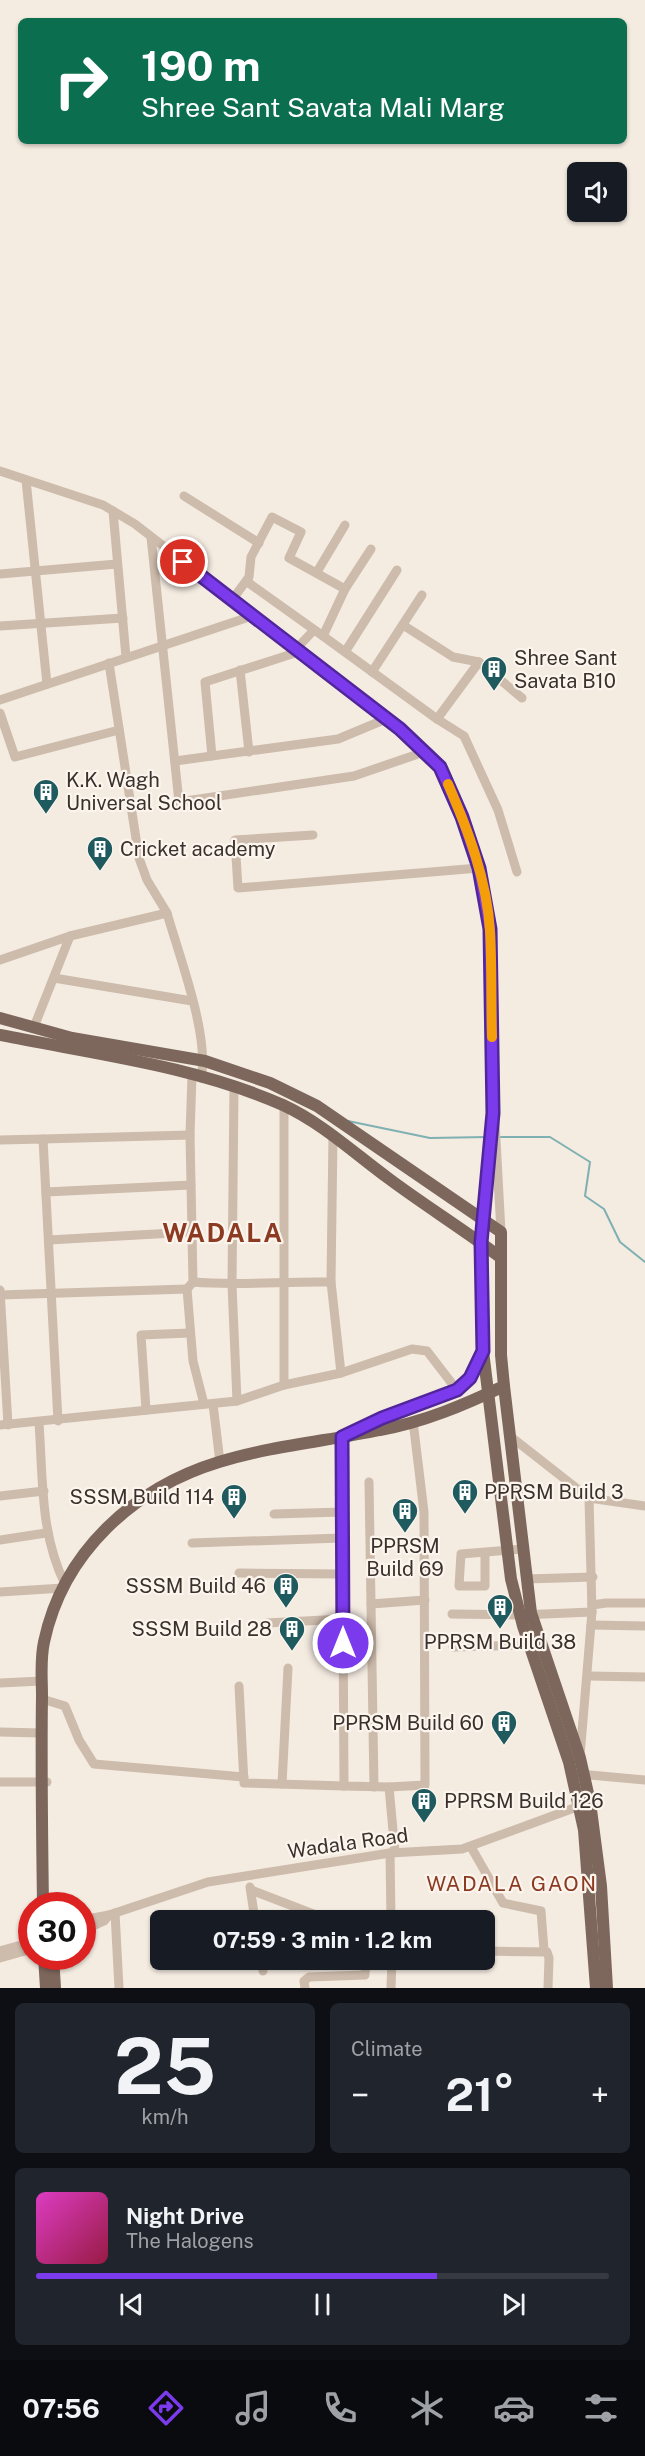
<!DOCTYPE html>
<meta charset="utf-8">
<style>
body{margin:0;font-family:"Public Sans",sans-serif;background:#20242c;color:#f1f3f6;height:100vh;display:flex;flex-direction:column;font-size:22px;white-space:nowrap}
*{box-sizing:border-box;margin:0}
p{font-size:20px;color:#9ea1a6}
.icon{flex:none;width:33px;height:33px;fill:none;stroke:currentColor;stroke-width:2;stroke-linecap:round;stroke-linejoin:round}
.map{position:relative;height:1988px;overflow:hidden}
.side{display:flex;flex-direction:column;gap:15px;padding:15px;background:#0d0f14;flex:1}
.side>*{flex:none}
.banner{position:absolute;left:18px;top:18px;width:609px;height:126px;border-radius:9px;box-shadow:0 2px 4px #0004;background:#0b6e4f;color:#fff;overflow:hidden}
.tools{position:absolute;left:567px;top:162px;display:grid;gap:12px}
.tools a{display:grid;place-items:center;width:60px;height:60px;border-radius:9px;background:#171b24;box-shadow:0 2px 4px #0004;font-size:30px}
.speed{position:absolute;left:18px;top:1892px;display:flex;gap:12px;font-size:30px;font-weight:700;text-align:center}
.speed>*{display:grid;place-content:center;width:78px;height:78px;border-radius:50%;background:#171b24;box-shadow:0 2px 4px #0004;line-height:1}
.speed .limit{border:9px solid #d22;background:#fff;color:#111}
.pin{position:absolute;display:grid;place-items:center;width:51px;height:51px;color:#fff;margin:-26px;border:3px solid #fff;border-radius:50%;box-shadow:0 2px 6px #0007}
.me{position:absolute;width:66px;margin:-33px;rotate:0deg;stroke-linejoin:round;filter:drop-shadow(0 0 4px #0008)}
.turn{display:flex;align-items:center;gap:21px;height:126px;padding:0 24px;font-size:27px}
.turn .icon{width:78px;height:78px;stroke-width:2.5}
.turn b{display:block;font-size:42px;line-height:51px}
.big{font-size:45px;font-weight:700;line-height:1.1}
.side .widget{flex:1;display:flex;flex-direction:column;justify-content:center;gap:9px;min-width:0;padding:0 21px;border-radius:9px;background:#20242c}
.side .dial{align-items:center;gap:0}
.dial b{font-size:78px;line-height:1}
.song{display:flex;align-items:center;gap:18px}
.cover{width:72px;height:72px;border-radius:9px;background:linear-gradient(135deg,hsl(310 70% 55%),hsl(340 70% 35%))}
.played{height:6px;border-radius:3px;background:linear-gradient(90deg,#7c3aed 70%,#363941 70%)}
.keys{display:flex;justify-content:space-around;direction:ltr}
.heat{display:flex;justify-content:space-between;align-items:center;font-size:33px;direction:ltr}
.side .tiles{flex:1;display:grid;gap:15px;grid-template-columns:1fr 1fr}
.widget:last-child{grid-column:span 2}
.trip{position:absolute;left:150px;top:1910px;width:345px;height:60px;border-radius:9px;background:#171b24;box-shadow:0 2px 4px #0004;font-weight:700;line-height:60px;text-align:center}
.tab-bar{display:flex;height:96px;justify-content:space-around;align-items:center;background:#090b0e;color:#9ea1a6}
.tab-bar .icon{width:42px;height:42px}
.tab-bar .active{color:#7c3aed}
.tab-bar b{font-size:27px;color:#f1f3f6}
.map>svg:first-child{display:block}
</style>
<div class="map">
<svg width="645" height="1988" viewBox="0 0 645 1988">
<rect width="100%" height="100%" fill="#f4ebe1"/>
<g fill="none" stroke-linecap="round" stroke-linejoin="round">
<g stroke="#7fb0b2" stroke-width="2">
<polyline points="348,1121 430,1138 487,1137"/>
<polyline points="499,1137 550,1137 590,1162 585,1196 604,1209 620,1242 645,1262"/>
</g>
<g stroke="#cdbbac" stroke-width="9">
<polyline points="0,471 103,505 135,524 400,729 440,767 462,817 479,868 490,929 493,1113 482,1219"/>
<polyline points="26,480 47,684"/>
<polyline points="184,496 259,543"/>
<polyline points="113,511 126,657"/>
<polyline points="151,537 179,802 354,776 424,752"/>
<polyline points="317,572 345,525"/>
<polyline points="0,574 117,564"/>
<polyline points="345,589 371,549"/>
<polyline points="232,600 249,577 251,557 272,517 301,532 289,558 345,589 323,636 246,581"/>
<polyline points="403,625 453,657 479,662 522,698"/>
<polyline points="0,626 123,618"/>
<polyline points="323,636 437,719 479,662"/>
<polyline points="295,650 314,630"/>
<polyline points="345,652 397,570"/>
<polyline points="109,663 139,858 147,880 167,913"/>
<polyline points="240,670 249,752"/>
<polyline points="372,672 422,595"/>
<polyline points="0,700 252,616"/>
<polyline points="0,713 15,757 119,730"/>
<polyline points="437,719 464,736 498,810 517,872"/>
<polyline points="212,756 205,682 298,652"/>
<polyline points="175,761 338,739 386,719"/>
<polyline points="313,835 235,840 238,888 479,868"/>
<polyline points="0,960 70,936"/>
<polyline points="54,978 192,1001"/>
<path d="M34,1027L70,936L167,913C179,956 210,1036 201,1078"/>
<polyline points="234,1087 232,1285 237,1401"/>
<polyline points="284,1106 284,1385"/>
<polyline points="495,1122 501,1232"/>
<polyline points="333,1135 331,1282 341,1373"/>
<polyline points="43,1139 190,1135"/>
<polyline points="0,1140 43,1139 58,1421"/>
<polyline points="46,1192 191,1185"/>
<polyline points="49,1240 191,1232"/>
<path d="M193,1282C239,1286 285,1281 331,1282"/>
<polyline points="187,1289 193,1282 190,1135 192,1075"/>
<polyline points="0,1290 8,1425"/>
<polyline points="0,1295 187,1289 193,1361 204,1404"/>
<polyline points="213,1404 220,1462"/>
<polyline points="146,1410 141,1335 189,1333"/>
<path d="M39,1423C43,1478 40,1534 65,1584"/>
<polyline points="0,1425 237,1401 284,1385 341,1373 412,1349 427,1351 457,1390"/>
<polyline points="510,1436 589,1498 645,1506"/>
<polyline points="342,1437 344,1786 389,1787"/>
<polyline points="369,1482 374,1787"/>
<polyline points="0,1496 44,1491"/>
<polyline points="274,1514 342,1512"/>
<polyline points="0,1540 46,1533"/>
<polyline points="192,1543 342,1538"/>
<polyline points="485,1553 485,1586 459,1586 461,1554 523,1549"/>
<polyline points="239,1573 343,1574"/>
<polyline points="526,1579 593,1577"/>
<polyline points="0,1592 63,1588"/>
<polyline points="371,1604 425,1600"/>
<polyline points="592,1605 606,1603 645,1603"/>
<polyline points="452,1614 521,1615 592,1612"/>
<polyline points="267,1623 343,1619"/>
<polyline points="591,1625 645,1626"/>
<polyline points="453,1647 529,1645"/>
<polyline points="589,1676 645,1677"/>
<polyline points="0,1683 42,1681"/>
<polyline points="239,1686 244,1783 344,1786"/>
<polyline points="42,1699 65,1706 79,1740 94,1764 244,1777"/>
<polyline points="0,1732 40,1733"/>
<polyline points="580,1756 592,1612 589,1498"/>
<polyline points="579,1774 645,1780"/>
<polyline points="0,1782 47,1782"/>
<polyline points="282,1784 288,1668"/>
<polyline points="471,1847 503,1903 541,1911 544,1950"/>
<polyline points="395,1852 389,1787 425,1785 424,1512 413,1421"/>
<polyline points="390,1853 391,1920"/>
<polyline points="250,1887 255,1920"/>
<polyline points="251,1890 329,1920"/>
<polyline points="115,1913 119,1988"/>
<polyline points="82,1920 109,1915 208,1882 390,1853 462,1849 585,1804"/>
<polyline points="82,1931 104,1921 109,1915"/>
<polyline points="0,1951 32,1942"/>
<polyline points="484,1951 547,1952 549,1958 548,1988"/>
<polyline points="0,1958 32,1949"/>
<polyline points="262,1959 263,1971"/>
<polyline points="305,1988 304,1981 309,1977 365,1975 366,1959"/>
<polyline points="391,1988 392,1959"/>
</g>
<g stroke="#7d675c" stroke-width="12">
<path d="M0,1018L72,1038L205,1061L270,1083L317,1106L501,1232V1355L504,1386C464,1405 424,1422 380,1430C327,1441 271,1446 219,1462C134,1488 63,1552 44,1642C40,1660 42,1678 42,1696C41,1765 42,1835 43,1905"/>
<path d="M0,1035C94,1054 195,1066 283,1105C322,1123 354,1153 388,1178C424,1205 463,1229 500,1257"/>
<polyline points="483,1351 511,1579 523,1626 569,1762 584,1830 596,1988"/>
<polyline points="504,1386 531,1613 580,1758 590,1802 601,1886 607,1988"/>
<polyline points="357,1430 457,1390 470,1378 483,1351 482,1219"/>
<polyline points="44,1956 46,1988"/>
<polyline points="53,1956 55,1988"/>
</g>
</g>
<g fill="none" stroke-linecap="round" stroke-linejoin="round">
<g stroke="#51269a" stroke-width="15">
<polyline id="route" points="183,562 400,729 440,767 462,817 479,868 490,929 493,1113 481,1242 483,1351 470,1378 457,1390 382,1418 342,1437 343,1643"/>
</g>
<use href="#route" stroke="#7c3aed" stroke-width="10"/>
<path stroke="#f59e0b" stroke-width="10" d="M448,784C468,830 487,880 490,931C492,966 491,1002 492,1037"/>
</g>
<defs>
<g id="building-pin" transform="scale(1.35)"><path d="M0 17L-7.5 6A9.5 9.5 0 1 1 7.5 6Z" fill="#1f5a5e" stroke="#fbf5ee"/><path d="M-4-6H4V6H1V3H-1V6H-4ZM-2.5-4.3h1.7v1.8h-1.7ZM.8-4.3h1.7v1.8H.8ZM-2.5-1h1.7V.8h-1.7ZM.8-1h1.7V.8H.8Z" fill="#fff"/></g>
</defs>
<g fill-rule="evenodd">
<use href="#building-pin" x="494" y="669"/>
<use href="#building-pin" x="46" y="792"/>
<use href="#building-pin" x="100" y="849"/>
<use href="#building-pin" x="465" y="1492"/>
<use href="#building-pin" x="234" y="1497"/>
<use href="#building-pin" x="405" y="1511"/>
<use href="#building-pin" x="286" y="1586"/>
<use href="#building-pin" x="500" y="1607"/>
<use href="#building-pin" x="292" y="1629"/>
<use href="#building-pin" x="504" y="1723"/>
<use href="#building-pin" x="424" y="1801"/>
</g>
<g text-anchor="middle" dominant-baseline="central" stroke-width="4.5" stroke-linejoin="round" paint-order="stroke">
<g font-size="20" fill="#3b302b" stroke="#fbf5ee" text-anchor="start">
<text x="514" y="658">Shree Sant<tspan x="514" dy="23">Savata B10</tspan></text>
<text x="66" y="780">K.K. Wagh<tspan x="66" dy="23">Universal School</tspan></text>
<text x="120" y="849">Cricket academy</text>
<text x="484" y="1492">PPRSM Build 3</text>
<text x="214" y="1497" text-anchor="end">SSSM Build 114</text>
<text x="405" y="1546" text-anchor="middle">PPRSM<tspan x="405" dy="23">Build 69</tspan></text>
<text x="266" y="1586" text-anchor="end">SSSM Build 46</text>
<text x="272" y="1629" text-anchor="end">SSSM Build 28</text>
<text x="500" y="1642" text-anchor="middle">PPRSM Build 38</text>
<text x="484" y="1723" text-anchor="end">PPRSM Build 60</text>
<text x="444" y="1801">PPRSM Build 126</text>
</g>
<g font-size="20" fill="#3b302b" stroke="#fbf5ee">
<text transform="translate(348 1843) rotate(-8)">Wadala Road</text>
</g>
<g font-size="21" letter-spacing="1.5" fill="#8c3b22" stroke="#fbf5ee">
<text x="512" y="1883">WADALA GAON</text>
</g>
<g font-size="26" font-weight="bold" letter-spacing="1.5" fill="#8c3b22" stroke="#fbf5ee">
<text x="223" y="1232">WADALA</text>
</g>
</g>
</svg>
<div class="tools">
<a><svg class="icon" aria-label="sound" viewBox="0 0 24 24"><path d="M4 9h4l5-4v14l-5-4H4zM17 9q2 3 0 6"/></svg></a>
</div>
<div class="speed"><div class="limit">30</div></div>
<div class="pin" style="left:183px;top:562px;background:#d93025"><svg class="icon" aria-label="arrive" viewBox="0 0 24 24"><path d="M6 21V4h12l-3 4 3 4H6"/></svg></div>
<svg class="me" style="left:343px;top:1643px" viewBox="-20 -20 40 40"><circle r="17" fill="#7c3aed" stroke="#fff" stroke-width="3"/><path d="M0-11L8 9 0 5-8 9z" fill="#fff"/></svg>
<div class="trip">07:59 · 3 min · 1.2 km</div>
<div class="banner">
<div class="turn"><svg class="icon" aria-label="right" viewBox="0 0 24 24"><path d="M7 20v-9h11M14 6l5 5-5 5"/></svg><div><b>190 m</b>Shree Sant Savata Mali Marg</div></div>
</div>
</div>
<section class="side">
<div class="tiles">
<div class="widget dial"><b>25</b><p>km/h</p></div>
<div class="widget"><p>Climate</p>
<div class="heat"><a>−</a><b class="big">21°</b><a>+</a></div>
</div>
<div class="widget">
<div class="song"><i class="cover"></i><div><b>Night Drive</b><p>The Halogens</p></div></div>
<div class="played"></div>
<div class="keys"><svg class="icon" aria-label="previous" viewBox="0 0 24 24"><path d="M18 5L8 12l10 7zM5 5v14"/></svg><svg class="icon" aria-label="pause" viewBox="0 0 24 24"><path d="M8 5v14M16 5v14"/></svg><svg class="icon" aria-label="next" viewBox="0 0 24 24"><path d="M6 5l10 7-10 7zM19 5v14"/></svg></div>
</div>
</div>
</section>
<nav class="tab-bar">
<b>07:56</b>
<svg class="icon active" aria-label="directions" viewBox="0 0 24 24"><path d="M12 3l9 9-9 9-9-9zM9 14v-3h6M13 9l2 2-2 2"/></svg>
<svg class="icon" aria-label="music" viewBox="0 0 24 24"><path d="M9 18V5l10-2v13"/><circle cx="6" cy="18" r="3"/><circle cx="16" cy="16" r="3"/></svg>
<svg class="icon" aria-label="phone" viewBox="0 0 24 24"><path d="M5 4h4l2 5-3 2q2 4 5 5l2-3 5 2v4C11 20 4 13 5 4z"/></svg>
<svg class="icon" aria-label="climate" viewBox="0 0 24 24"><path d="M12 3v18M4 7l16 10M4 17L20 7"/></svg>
<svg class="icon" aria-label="car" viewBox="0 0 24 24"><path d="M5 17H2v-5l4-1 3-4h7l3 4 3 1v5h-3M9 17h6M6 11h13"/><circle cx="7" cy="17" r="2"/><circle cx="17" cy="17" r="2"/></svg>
<svg class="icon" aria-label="filters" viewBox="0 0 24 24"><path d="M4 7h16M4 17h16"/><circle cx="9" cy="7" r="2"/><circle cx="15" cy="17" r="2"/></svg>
</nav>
